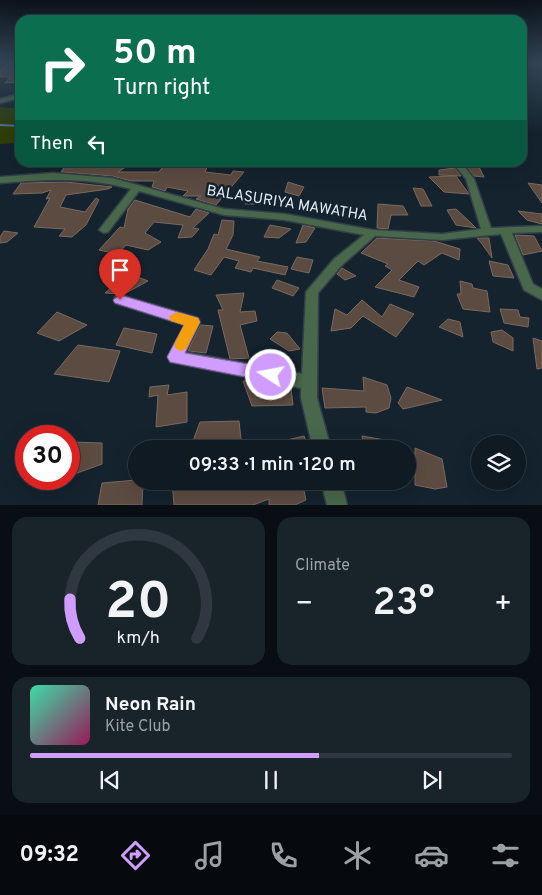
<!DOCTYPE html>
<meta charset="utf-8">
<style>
body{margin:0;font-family:Overpass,sans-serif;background:#18232a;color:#f1f3f6;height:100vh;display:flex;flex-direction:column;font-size:19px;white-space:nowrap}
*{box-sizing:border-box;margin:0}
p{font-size:16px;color:#9ba1a5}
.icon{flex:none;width:28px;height:28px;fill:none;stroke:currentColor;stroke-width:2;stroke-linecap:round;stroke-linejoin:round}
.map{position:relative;height:505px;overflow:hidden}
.drawer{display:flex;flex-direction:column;gap:12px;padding:12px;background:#080e13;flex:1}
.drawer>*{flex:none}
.guide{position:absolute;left:15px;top:15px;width:512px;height:152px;border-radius:15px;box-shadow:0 5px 20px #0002,0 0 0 1px #2f3840;background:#0b6e4f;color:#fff;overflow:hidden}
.controls{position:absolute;left:471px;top:435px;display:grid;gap:10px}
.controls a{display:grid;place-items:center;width:55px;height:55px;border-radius:50%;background:#0f1a22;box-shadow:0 5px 20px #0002,0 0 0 1px #2f3840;font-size:25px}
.speed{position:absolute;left:15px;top:425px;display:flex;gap:10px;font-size:25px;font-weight:700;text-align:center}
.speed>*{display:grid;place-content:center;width:65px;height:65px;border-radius:50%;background:#0f1a22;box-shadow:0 5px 20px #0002,0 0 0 1px #2f3840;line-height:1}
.speed .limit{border:8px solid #d22;background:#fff;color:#111}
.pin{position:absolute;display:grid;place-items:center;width:42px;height:42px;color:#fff;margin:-51px -21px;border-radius:50% 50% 50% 0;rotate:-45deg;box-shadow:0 0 5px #0007}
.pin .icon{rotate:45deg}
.me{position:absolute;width:55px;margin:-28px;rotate:281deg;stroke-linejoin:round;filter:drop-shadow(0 0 4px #0008)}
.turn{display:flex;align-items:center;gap:18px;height:105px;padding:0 15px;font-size:22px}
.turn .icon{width:65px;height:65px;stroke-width:2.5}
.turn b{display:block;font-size:35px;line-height:42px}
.then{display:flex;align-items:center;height:48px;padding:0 15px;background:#0003;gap:10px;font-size:19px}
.big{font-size:38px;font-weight:600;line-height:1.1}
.drawer .widget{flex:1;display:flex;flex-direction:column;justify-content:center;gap:8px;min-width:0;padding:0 18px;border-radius:15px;background:#18232a}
.drawer .dial{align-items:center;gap:0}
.dial svg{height:130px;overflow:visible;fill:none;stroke:#2f3840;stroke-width:7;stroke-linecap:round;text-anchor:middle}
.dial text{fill:#f1f3f6;stroke:none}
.song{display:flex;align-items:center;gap:15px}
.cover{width:60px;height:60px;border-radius:8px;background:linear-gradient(135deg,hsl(160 70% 55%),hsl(330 70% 35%))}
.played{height:5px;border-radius:2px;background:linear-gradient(90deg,#d09dff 60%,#2f3840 60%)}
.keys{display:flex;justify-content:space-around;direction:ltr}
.heat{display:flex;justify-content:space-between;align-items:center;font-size:28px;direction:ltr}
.drawer .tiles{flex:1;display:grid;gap:12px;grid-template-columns:1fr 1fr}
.widget:last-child{grid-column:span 2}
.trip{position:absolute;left:128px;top:440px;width:288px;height:50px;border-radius:25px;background:#0f1a22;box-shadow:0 5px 20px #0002,0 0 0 1px #2f3840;font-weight:600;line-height:50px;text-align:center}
.tab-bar{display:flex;height:80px;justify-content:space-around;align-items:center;background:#060a0e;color:#9ba1a5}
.tab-bar .icon{width:35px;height:35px}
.tab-bar .current{color:#d09dff}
.tab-bar b{font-size:22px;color:#f1f3f6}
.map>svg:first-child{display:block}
</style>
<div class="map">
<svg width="542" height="505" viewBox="0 0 542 505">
<rect width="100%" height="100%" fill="#14232e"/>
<polygon fill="#2f3d0a" points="0,107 20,109 20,143 0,144"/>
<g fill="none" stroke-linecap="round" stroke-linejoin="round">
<polyline stroke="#4b759c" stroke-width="2" points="0,125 20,126"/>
</g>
<g fill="#5c4b41" stroke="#7c695f">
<polygon points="14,63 20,63 20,82 5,83 10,77 0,77 0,69"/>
<polygon points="68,162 99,162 127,166 118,172 159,172 166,162 196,162 208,165 205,172 231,175 233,171 244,172 216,205 196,199 201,196 183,196 188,191 167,187 165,191 152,187 154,181 131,181 112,176 61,172"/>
<polygon points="466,166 479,167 484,177 474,176"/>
<polygon points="455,168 461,176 439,175 439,170"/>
<polygon points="456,176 469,194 444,192 429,177"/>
<polygon points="66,182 112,187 108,189 66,195 60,207 85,212 96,198 99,200 86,225 72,237 59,236 65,229 34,227 50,198 46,199 51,190 42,193 13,194 21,183"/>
<polygon points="288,182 304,187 299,196 285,192"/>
<polygon points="528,183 542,185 542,203"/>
<polygon points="413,188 423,189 432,206 421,206"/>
<polygon points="248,193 266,195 261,204 245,204"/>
<polygon points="135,200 190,217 196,209 209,213 193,228 199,229 192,237 178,238 183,225 154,222 145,233 161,242 148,250 126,245 118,254 99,250 120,227 124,228 128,209"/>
<polygon points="378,204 403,206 408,215 391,215 388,229 377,228"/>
<polygon points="456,209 471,223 476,228 456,225 447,210"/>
<polygon points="518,211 542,214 542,224 527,220"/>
<polygon points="222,220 234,221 233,235 226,249 260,257 257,261 288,267 285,275 253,268 251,272 235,268 239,261 224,257 211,275 194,270 208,249 214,234 218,235"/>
<polygon points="270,225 291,229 279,238 264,237"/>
<polygon points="303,225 315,228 306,242 296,243"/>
<polygon points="4,231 18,233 7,242 0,243 0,237"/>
<polygon points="515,235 534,236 542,251 523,255"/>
<polygon points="377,238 434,241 460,249 459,260 442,253 424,265 418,261 399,280 419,287 414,297 375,287 392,270 385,266 388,264 361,253"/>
<polygon points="477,238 489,238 492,258 482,244"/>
<polygon points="297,257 313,260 309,273 291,269"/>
<polygon points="489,261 508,265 514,278 493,276"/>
<polygon points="342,268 356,276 345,280 337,274"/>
<polygon points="128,273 148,281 124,294 105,293"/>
<polygon points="277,280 299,288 293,296 272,288"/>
<polygon points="460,281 472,284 473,288 487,291 490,312 463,309 457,294 461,294"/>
<polygon points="244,293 240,312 255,311 257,321 240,325 249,358 230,359 218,310 223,310 216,295"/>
<polygon points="362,300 382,317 390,304 414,314 396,337 363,316 351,328 331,331 335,309 347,315"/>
<polygon points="500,309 518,310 520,317 529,318 528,327 504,323"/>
<polygon points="57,312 87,325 59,341 37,333"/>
<polygon points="448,319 460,322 463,337 439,327"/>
<polygon points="200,325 213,326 206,353 188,351"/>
<polygon points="124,328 157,334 152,353 116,345"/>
<polygon points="502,330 513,338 513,351 493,342 491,332"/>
<polygon points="277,332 287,333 300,349 289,351 270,339"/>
<polygon points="533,338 542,341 542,368 537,369"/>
<polygon points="78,345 120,351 109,382 54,374"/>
<polygon points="363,377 387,385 391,398 389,408 376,413 366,412 366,407 325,408 322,388 364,391"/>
<polygon points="243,381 259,381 291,388 293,405 252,406"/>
<polygon points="169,385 167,395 187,392 187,422 156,427 158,395 149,397 150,387"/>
<polygon points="407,387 442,400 403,409 398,403"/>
<polygon points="239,421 242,449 190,449 200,422"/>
<polygon points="304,436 309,449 292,449 287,440"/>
<polygon points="362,436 385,440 385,449 347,449 346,443 363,442"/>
<polygon points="72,442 102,443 102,464 69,476"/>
<polygon points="415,448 442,459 447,487 435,489 415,485"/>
<polygon points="136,480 143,481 142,505 98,505 102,483"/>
<polygon points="302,481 306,500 295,505 269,505 269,499 253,505 174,505 172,482"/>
</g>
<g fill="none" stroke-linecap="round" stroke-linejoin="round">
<g stroke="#313f4a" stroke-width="3">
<g id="minor">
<polygon points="20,94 20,98 0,103 0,99"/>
<path d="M452,162H461L474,179L491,228L542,226V232L512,233L533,284L542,289V300L524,290L501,234L442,240L375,236L342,265L318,293L317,398L331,449H313L301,398V388L170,362L168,357L185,325L115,303L114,300L115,297L120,295L198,318L200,322L185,352L302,374L306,292L334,259L364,235L285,220L224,215L139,191L108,232L104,233L99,230L131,189C88,177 44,179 0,183V177L53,173L112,178L224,209L285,214L373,230L442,234L481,229L466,179Z"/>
<polygon points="321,481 341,481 347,505 327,505"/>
</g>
</g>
<use href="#minor" fill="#48674b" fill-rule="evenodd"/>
</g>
<linearGradient id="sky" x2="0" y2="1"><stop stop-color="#0b1319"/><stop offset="0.47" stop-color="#344557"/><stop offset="1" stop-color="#344557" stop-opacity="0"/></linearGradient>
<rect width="542" height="134" fill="url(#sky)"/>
<polygon fill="#d09dff" stroke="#8766a6" points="120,295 198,318 200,322 185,353 271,368 277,370 279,375 277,380 271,382 170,362 167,357 184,325 115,303 113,300"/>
<polygon fill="#f59e0b" points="176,312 198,318 200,322 186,349 181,351 176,349 174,345 184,325 171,321 169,317"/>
<g text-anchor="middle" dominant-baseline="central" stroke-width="5" stroke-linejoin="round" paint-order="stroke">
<g font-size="15" fill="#e2ebf3" stroke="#14232e">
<text transform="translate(287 204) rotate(9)">BALASURIYA MAWATHA</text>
</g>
</g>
</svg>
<div class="controls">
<a><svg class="icon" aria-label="layers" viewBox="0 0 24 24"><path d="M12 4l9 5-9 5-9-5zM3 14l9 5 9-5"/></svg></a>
</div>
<div class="speed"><div class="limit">30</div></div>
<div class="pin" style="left:120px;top:300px;background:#d93025"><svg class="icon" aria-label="arrive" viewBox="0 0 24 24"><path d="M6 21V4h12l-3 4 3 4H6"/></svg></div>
<svg class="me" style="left:271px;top:375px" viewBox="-20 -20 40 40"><circle r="17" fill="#d09dff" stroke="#fff" stroke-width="3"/><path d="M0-11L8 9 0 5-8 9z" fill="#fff"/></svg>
<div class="trip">09:33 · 1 min · 120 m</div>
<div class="guide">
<div class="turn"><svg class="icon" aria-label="right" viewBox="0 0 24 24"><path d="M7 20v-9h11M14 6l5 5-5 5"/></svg><div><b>50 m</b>Turn right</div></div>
<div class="then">Then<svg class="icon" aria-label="left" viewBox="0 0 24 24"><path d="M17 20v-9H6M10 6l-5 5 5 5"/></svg></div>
</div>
</div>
<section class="drawer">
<div class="tiles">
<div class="widget dial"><svg viewBox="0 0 100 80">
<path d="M14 69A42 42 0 1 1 86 69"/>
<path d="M14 69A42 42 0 0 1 8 45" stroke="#d09dff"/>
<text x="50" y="56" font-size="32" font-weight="700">20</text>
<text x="50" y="72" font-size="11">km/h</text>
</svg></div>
<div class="widget"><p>Climate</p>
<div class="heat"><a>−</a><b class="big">23°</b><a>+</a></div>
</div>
<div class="widget">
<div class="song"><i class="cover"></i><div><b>Neon Rain</b><p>Kite Club</p></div></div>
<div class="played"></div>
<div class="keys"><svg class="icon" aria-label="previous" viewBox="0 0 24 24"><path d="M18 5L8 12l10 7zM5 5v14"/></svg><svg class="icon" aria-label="pause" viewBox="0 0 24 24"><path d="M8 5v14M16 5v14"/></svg><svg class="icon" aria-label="next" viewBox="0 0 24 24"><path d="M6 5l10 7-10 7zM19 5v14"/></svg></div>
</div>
</div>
</section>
<nav class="tab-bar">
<b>09:32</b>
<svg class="icon current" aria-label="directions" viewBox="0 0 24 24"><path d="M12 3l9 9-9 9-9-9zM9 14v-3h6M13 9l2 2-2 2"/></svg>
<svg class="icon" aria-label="music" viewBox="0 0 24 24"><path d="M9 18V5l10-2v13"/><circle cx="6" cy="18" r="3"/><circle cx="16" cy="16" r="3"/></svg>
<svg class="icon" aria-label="phone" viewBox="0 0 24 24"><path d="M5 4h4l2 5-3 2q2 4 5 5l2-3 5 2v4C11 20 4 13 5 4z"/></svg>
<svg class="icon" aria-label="climate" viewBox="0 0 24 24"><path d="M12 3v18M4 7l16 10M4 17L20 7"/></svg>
<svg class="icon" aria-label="car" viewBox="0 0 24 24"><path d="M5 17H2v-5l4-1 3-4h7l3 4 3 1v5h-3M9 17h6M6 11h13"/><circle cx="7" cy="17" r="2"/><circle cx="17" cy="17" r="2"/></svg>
<svg class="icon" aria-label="filters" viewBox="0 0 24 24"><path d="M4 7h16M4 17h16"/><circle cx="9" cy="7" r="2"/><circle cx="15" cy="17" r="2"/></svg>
</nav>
